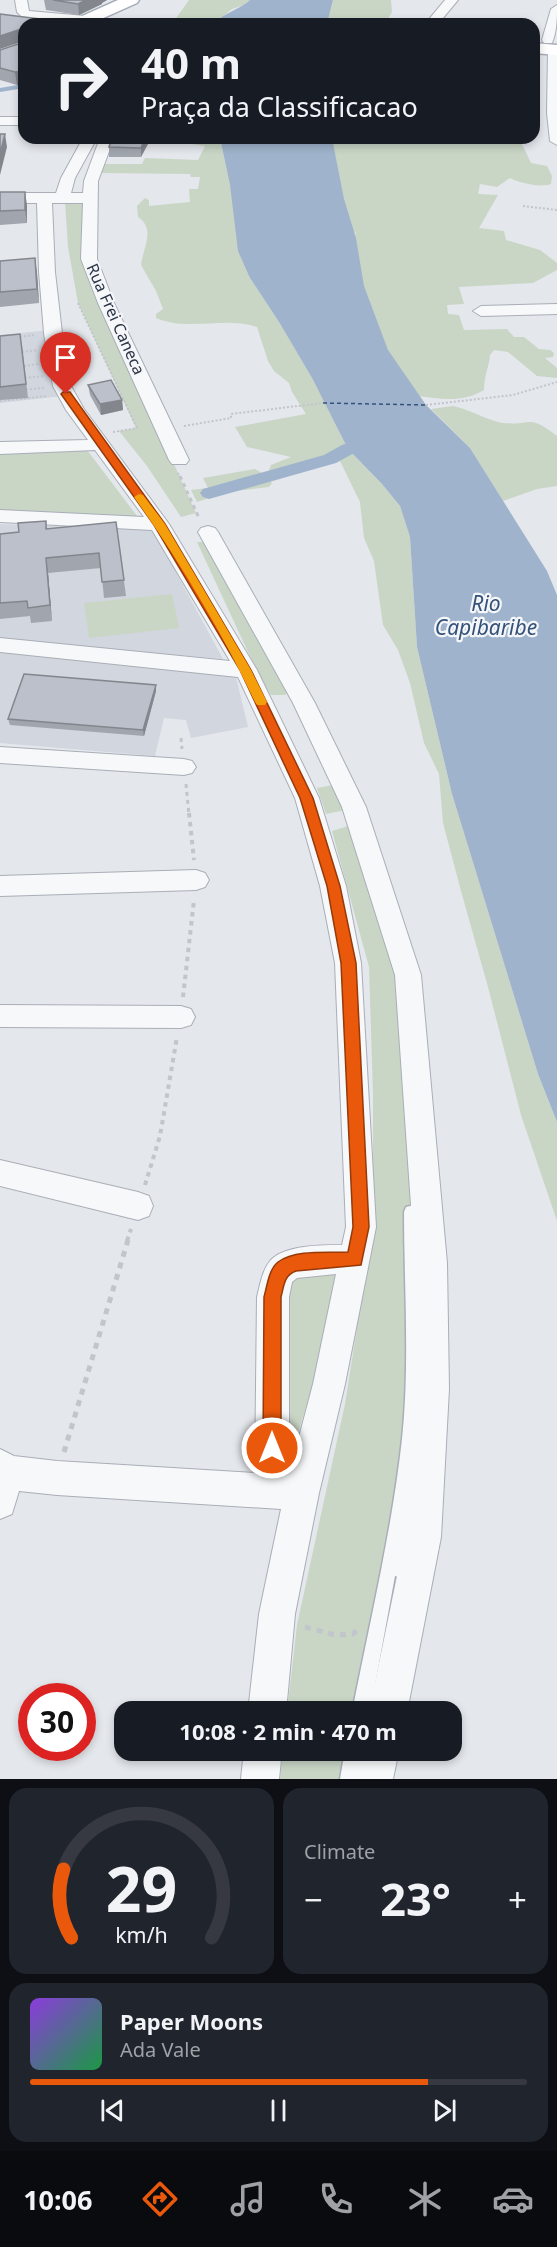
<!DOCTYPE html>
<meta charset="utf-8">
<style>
body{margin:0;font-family:"Noto Sans",sans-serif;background:#20242c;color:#f1f3f6;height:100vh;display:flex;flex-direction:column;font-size:22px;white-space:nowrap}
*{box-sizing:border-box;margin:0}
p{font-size:20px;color:#9ea1a6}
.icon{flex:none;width:33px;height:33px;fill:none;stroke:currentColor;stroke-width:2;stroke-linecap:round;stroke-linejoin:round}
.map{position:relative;height:1779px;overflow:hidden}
.sheet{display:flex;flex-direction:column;gap:9px;padding:9px;background:#0d0f14;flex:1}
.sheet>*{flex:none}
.guide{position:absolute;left:18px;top:18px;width:522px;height:126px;border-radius:18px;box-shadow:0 3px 9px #0003;background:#171b24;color:#f1f3f6;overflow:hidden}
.speed{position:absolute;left:18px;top:1683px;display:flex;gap:12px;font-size:30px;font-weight:700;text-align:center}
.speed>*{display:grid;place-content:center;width:78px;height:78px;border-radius:50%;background:#171b24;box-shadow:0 3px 9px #0003;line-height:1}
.speed .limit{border:9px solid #d22;background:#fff;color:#111}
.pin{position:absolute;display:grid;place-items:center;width:51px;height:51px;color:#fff;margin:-62px -26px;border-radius:50% 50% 50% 0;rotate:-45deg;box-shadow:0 0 6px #0007}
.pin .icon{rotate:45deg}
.me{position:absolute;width:66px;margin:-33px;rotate:0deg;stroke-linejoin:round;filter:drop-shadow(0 0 4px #0008)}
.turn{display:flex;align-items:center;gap:21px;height:126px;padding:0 24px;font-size:27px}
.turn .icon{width:78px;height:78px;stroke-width:2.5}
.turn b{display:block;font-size:42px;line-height:51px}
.big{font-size:45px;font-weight:700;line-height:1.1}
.sheet .card{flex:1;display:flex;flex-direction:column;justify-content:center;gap:9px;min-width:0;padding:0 21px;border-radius:18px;background:#20242c}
.sheet .dial{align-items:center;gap:0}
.dial svg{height:156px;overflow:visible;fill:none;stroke:#363941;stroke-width:7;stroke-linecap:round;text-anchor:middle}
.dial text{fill:#f1f3f6;stroke:none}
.song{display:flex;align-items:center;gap:18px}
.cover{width:72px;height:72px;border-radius:9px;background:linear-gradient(135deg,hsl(270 70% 55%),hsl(140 70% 35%))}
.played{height:6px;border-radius:3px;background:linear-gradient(90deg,#ea580c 80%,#363941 80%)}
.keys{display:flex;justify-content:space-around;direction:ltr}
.heat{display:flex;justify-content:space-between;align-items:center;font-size:33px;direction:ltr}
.sheet .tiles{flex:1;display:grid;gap:9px;grid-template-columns:1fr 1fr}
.card:last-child{grid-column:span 2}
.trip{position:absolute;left:114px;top:1701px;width:348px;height:60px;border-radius:18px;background:#171b24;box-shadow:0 3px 9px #0003;font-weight:700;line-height:60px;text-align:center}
.dock{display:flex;height:96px;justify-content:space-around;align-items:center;background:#090b0e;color:#9ea1a6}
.dock .icon{width:42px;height:42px}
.dock .active{color:#ea580c}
.dock b{font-size:27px;color:#f1f3f6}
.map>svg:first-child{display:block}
</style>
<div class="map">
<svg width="557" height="1779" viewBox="0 0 557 1779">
<rect width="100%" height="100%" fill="#e4e7ec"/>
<g fill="#d2d6de">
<polygon points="51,330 63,396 0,403 0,335"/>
<polygon points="0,524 153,530 223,659 0,639"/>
<polygon points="0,646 235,673 248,727 191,738 186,720 164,718 155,756 0,743"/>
</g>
<g fill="#c9d6c5">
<polygon points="189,0 250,0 244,5 232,9 214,24 172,24"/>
<polygon points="333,0 391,0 392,12 385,24 327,24"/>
<path d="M183,138H220L250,278L279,322L312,378L348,449L382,484L400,506L410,537L417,647L452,794L538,1074L557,1122V1221L521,1115L488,987L461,891L443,823L439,774L424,743L410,683L398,650L383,625L374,561L364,538L360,502L340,461L283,475H271L269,470L271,465L291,457L247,447L235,427L306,414L292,392L289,383L274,371L268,361L257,327C224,316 189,332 156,318V314L163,309L156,291L141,265C143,248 156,229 138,217L137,206L145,198L149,200V206L190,202L189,189H198L200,177H191L190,174L101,173L102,164H142L145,158L198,160L205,146L191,144L190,142L182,140Z"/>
<path d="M318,138H519L531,163L547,166L552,176L551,184C540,188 520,183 510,178L497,187L480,184L478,194L498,195L479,228L504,231L506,240L540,250L557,263V270L533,283L459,287L464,304L447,305L448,314L459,315L464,330L507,329L514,337H524L539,349L550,350L554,353L553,357L545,358L557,368V378L537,376L508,352L494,350L490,355C489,367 484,376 484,390C463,403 441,399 418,396L389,358L350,262L356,232L352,235Z"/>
<polygon points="90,200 88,238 173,462 196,513 181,517 147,466 119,431 136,428 78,303 68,247 65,201"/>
<path d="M453,406C468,409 492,422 503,423C534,426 527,413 557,436V486L537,489L503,501L470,448L431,409Z"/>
<polygon points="84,446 143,524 0,516 0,448"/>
<polygon points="255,469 267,476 272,483 269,487 228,492 197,502 191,490 208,488 203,478"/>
<polygon points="197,542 206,542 289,691 285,695 271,695 260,678"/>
<polygon points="172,594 179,628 89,638 84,603"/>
<polygon points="339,784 351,809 326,814 317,788"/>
<polygon points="355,824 402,974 426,1228 417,1527 382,1711 287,1712 297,1625 345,1404 373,1226 373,1095 369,967 332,831"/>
<polygon points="337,1266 342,1289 299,1430 293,1440 285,1443 288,1275"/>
<polygon points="283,1751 374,1751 369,1779 280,1779"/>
</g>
<g fill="#9fb4cc">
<path d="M250,0H333L327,24H214C225,12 239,10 250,0Z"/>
<polygon points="220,138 332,138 344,199 356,238 364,286 388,350 426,405 470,448 547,571 557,595 557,1122 538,1074 452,794 417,647 410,537 400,506 382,484 348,449 312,378 279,322 250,278 238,251 230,185"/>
</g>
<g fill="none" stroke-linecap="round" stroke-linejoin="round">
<polyline stroke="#9fb4cc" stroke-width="4" points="0,90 24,86"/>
<polygon fill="#9fb4cc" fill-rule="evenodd" points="378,434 384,435 387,439 384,443 354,453 336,463 209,499 203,497 200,493 203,489 324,455 342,445"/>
<polyline stroke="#34527a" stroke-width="1.5" stroke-dasharray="4 3" stroke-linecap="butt" points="323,403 426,405"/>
<g stroke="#a9aeb7" stroke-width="3">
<g id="lane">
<path d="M419,1204L424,1206L427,1219L425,1224L418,1225L421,1385L418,1439L407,1510L413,1512L415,1518L407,1569L405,1575L399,1577L395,1576L370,1712H352C370,1621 392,1530 402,1439C410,1364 404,1287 404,1212L406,1207Z"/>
<polygon points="345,1750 363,1750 358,1779 340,1779"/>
</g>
</g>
<g stroke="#a9aeb7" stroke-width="2">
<g id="street">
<polygon points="15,0 27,0 29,11 85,16 91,20 85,24 22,17 17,12"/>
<polygon points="445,0 458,0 438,24 425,24"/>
<path d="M557,5C557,18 557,31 552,43H544L542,40L551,9Z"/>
<polygon points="554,46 557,47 557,145 550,141 547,113 548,50"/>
<rect x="0" y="117" width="24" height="8"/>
<path d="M83,138H97L75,178L71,193H83L84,181L100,138H114L98,181L97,259L114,303L189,460L186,464H172L169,460L98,303L81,259L83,203H52L55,272L62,333L71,386L84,409L169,524L257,670L319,798L346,886L361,963L376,1227L345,1384L319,1493L295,1614L286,1712H248L259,1614L281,1509L57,1495L19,1491L12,1514L0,1519V1449L14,1456L57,1461L255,1473L257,1297C260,1285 262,1271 270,1261C283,1245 323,1245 342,1245L346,1227L335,963L320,886L295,798L238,677L0,652V638L230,661L152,530L0,522V510L144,517L95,450L0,454V442L88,440L66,410L53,386L44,333L39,272L37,203H0V193H56L61,178ZM336,1274L313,1384L289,1475V1297L292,1282L297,1278Z"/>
<polygon points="557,304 557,314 481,316 473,311 481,306"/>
<polygon points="208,526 215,528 218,532 315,703 366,807 421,975 447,1263 449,1389 441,1537 407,1712 369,1712 405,1537 415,1389 415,1263 395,975 342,807 293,703 198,532 201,528"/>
<polygon points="0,747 184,759 192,761 196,767 192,773 184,775 0,763"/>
<polygon points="196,870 205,873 209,880 205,887 196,890 0,896 0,876"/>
<polygon points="0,1005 181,1006 191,1009 195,1017 191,1025 181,1028 0,1027"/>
<polygon points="0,1160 138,1192 149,1196 153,1206 149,1216 138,1220 0,1186"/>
<polygon points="244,1750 282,1750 279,1779 241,1779"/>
<polygon points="361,1750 399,1750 393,1779 355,1779"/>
</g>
</g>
<g stroke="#a9aeb7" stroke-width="3">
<polygon id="secondary" points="534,43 557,45 557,55 534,53"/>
</g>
<g stroke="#a3abb8" stroke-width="3">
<polygon id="primary" points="118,0 139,0 137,3 90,24 69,24 71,21"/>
</g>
<g stroke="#c2c5cb" stroke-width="2" stroke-dasharray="2 2" stroke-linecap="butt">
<polyline points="523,206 557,210"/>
<polyline points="78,303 137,428"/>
<polyline points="16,337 35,335"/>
<polyline points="22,352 37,350"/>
<polyline points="24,366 38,364"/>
<polyline points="25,378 43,376"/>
<polyline points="22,390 44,388"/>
<polyline points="0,401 47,396"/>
<polyline points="426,405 513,395 557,382"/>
<polyline points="184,426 231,418 231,414 323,403"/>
<polyline points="113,432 138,428"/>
<polyline points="178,473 180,478"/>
</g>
<g stroke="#c2c5cb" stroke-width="3" stroke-dasharray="4 4" stroke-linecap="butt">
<polyline points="180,476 199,518"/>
<polyline points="181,738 182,749"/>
<polyline points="186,784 189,815"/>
</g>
<g stroke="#c2c5cb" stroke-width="4" stroke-dasharray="4.5 4.5" stroke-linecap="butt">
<polyline points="189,813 194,860"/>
<polyline points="183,997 194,900"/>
<polyline points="145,1185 160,1136 177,1037"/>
<polyline points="127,1241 131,1229"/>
</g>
<g stroke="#c2c5cb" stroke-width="5" stroke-dasharray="6 6" stroke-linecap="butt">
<polyline points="64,1452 128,1240"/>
<polyline points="305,1627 335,1635 353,1634 357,1630"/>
</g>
<use href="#lane" fill="#f7f8fa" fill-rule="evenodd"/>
<use href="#street" fill="#f7f8fa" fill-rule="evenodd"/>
<use href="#secondary" fill="#fff" fill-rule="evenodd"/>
<use href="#primary" fill="#fff" fill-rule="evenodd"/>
</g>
<g fill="#a1a5ae">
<polygon points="44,0 107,0 102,3 102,4 79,15 46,10"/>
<polygon points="24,42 24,84 17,85 0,80 0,50"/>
<polygon points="150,140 141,157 109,157 109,147"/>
<polygon points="0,192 27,205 27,223 0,225"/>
<polygon points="0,261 37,273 39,303 0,307"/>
<polygon points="0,336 22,347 28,398 0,400"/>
<polygon points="88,385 122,400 123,410 101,415 90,395"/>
<polygon points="46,521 47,529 116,522 126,596 104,598 101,568 48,573 52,621 31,623 30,616 0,619 0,534 19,532"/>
<polygon points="156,685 156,691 144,736 10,725 8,719"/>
</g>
<g fill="#83868d">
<polygon points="86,0 107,0 102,3 102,4 79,15 78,4"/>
<polygon points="24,28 24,41 0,49 0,36"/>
<polygon points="24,71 24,84 17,85 15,72"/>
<polygon points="5,134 7,147 0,175 0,154"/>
<polygon points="145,138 150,138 150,140 141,157 141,148"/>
<polygon points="25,192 27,205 27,223 25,210"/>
<polygon points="35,258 37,273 39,303 37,289"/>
<polygon points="122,400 123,410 101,415 100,404"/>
<polygon points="46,558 48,573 52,621 50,605"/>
<polygon points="156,685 156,691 144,736 143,730"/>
</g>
<g fill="#bbc0ca" stroke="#83868d" stroke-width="1.5">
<polygon points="53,0 86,0 78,4"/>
<polygon points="0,14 72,23 80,20 95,24 24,24 24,34 24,28 0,36"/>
<polygon points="24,42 24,71 15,72 0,68 0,50"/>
<polygon points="0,134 5,134 0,154"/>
<polygon points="112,138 145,138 141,148 109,147"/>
<polygon points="0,192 25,192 25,210 0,211"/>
<polygon points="35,258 37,289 0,292 0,261"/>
<polygon points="20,334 26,384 0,387 0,336"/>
<polygon points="111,380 122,400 100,404 88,385"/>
<polygon points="46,521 46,529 116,522 124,580 102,582 99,553 46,558 50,605 28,608 27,601 0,603 0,534 19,532 18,523"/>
<polygon points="24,674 156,685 143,730 8,719"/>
</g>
<path fill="#ea580c" stroke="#983908" stroke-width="1.5" d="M63,392H70L165,524L251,670L313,798L340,886L356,963L369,1227L361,1265L296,1271C284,1275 284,1286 281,1297V1448L279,1455L272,1457L266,1455L263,1448L264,1297C267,1286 269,1269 278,1262C296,1249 328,1253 348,1252L353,1227L341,963L327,886L300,798L240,670L154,525L61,394Z"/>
<path fill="#f59e0b" d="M139,494L143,495L165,524L251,670L267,702L265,705H257L255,702C222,632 179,560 134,497Z"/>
<g text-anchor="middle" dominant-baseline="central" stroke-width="4.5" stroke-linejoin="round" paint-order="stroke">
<g font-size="16" fill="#2b3445" stroke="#f4f6f9">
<text transform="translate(116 319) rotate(66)">Rua Frei Caneca</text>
</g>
<g font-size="21" font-style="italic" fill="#34527a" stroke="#f4f6f9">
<text x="486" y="603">Rio<tspan x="486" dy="24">Capibaribe</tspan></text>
</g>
</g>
</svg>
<div class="speed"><div class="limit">30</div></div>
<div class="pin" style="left:66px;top:394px;background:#d93025"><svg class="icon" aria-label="arrive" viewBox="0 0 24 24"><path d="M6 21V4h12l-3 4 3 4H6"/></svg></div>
<svg class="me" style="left:272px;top:1448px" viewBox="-20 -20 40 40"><circle r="17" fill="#ea580c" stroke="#fff" stroke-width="3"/><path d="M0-11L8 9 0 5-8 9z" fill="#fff"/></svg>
<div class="trip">10:08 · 2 min · 470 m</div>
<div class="guide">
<div class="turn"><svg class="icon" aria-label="right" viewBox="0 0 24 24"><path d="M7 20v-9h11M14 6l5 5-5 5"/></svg><div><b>40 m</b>Praça da Classificacao</div></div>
</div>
</div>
<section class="sheet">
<div class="tiles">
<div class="card dial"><svg viewBox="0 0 100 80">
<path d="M14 69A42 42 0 1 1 86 69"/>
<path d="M14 69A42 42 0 0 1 10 34" stroke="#ea580c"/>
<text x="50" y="56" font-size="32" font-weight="700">29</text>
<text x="50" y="72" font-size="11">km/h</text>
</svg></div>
<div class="card"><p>Climate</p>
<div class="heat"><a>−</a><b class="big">23°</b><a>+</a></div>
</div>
<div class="card">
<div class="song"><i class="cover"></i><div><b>Paper Moons</b><p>Ada Vale</p></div></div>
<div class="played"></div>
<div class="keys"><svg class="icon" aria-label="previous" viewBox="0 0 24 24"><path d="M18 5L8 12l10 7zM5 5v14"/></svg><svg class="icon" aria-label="pause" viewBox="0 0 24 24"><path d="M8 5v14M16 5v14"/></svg><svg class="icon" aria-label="next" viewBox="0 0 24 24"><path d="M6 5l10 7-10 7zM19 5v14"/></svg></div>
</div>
</div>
</section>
<nav class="dock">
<b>10:06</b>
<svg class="icon active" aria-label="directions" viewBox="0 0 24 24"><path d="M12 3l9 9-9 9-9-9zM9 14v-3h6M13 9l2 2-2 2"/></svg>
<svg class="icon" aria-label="music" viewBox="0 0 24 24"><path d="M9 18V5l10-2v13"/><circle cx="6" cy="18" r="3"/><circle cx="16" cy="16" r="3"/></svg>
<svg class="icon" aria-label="phone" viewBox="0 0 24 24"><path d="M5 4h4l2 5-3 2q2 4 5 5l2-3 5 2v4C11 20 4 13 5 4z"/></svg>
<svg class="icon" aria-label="climate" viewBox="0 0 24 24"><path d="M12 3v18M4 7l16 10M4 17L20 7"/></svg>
<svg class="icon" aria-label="car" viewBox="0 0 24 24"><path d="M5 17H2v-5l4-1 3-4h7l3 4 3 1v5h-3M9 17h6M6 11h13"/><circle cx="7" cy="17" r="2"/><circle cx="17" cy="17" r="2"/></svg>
</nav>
